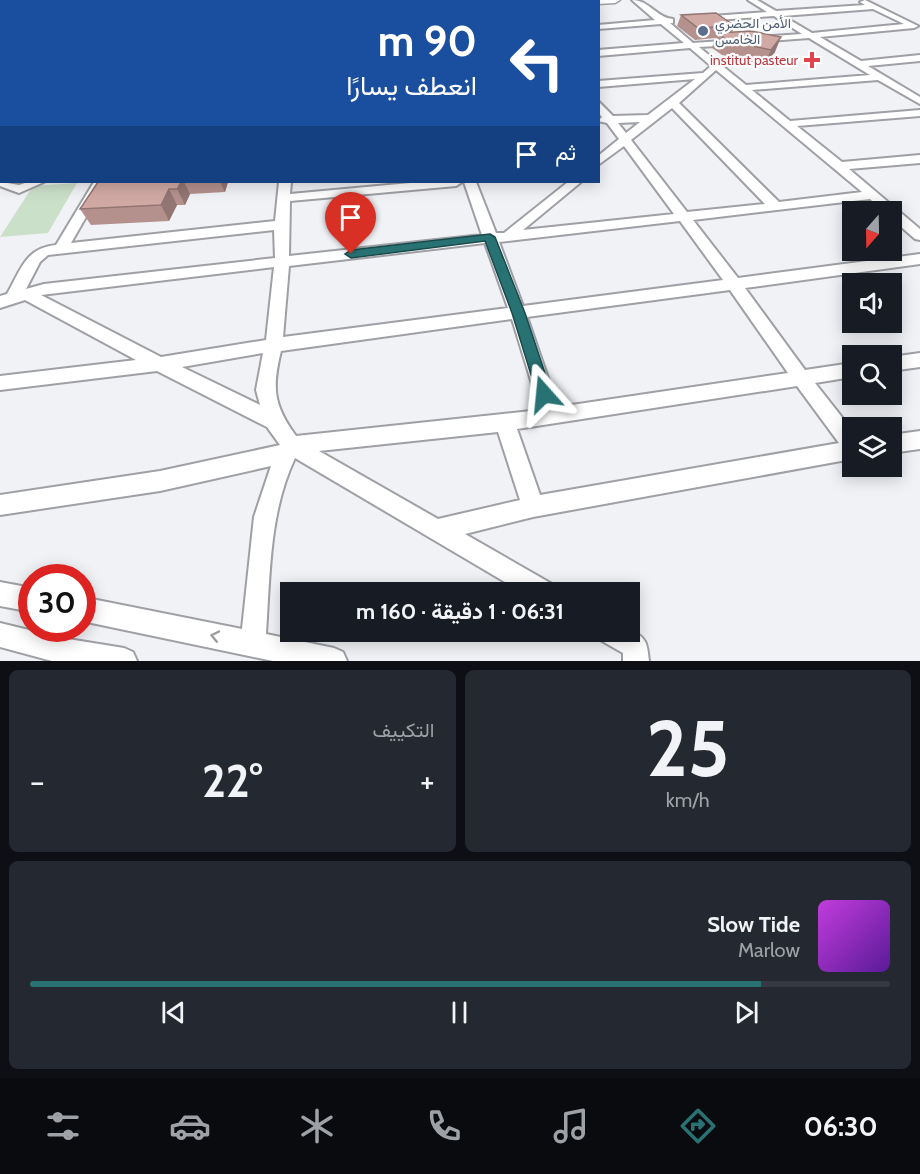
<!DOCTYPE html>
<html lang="ar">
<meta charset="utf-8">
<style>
body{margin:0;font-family:Cabin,Vazirmatn,sans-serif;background:#242831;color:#f1f3f6;direction:rtl;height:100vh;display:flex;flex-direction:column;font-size:22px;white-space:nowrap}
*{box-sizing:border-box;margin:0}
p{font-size:20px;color:#9ea1a6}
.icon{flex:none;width:33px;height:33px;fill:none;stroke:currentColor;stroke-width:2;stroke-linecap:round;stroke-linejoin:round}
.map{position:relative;height:661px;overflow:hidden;direction:ltr}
.details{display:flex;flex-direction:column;gap:9px;padding:9px;background:#0d0f14;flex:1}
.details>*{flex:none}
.top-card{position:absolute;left:0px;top:0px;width:600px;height:183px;box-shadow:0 3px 15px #0003;direction:rtl;background:#1a4fa0;color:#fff;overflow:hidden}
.needle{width:39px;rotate:200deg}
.buttons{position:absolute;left:842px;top:201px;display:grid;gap:12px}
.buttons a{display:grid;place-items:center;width:60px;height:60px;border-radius:0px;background:#171b24;box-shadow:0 3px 15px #0003;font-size:30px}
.speed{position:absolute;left:18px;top:564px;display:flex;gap:12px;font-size:30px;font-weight:700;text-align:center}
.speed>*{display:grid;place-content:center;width:78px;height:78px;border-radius:50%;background:#171b24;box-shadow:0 3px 15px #0003;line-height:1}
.speed .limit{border:9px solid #d22;background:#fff;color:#111}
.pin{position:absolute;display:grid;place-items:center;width:51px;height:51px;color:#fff;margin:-62px -26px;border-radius:50% 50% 50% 0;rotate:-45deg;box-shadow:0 0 6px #0007}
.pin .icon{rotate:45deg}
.me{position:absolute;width:66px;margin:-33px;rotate:342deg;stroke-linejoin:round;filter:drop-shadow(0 0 4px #0008)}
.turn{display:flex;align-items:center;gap:21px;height:126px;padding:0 24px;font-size:27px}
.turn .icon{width:78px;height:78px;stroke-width:2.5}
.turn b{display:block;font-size:42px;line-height:51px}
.then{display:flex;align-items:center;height:57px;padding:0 24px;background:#0003;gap:12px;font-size:22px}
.big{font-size:45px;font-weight:700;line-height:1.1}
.details .card{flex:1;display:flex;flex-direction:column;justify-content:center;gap:9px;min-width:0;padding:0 21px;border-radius:9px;background:#242831}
.details .dial{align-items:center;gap:0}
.dial b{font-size:78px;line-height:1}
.song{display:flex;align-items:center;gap:18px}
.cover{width:72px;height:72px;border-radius:9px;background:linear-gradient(135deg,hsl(290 70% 55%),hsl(270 70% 35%))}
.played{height:6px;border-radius:3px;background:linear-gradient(90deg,#287274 85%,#363941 85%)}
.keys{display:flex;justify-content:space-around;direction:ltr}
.heat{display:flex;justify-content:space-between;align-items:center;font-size:33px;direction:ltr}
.details .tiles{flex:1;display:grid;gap:9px;grid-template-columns:1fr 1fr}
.card:last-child{grid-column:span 2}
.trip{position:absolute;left:280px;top:582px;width:360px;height:60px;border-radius:0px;background:#171b24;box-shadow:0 3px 15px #0003;font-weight:700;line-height:60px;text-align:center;direction:rtl}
.menu{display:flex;height:96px;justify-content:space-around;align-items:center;background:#090b0e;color:#9ea1a6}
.menu .icon{width:42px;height:42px}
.menu .current{color:#287274}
.menu b{font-size:27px;color:#f1f3f6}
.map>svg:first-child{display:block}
</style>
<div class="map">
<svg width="920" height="661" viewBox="0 0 920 661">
<rect width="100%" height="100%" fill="#f0f2f6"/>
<polygon fill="#cbe0c9" points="77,183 48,233 0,237 33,186"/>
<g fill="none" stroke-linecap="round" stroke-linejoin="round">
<g stroke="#9fa0a5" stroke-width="4">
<g id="minor">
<polygon points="6,0 21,2 7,2"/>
<polygon points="62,0 72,0 61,2"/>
<polygon points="123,0 132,0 122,2"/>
<polygon points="144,0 153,0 143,2"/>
<polygon points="241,0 256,2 242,2"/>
<polygon points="275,0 284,0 274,2"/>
<path d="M632,0C649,0 657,18 673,19V23H670L693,43L737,40V44L734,45L699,47L746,85L870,75L809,38L757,42V38L760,37L802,34L774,16L701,21L697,19L698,17L767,12L748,0H757L776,11L865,5L860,2L865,0L918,26L914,28L820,37L861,61L920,55V61L868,66L920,97V104L878,80L752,90L790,121L920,110V116L797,126L842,162L920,155V163L849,169L920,229V240L915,239L891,218V212H884L870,199L693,220L738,278L920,254V264L745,288L805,370L852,363V377L815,383L852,430V459L533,517L465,534L552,584L556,592H522L295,458C269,513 270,575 266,634L334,648L343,652L347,661H273L82,621V597L242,629L254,517L271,466L160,491L0,515V495L160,471L280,445L267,427L157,371L0,390V376L136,360L25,300L0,308V296L7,294C21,270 25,248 56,245L94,182H106L71,243L275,221L279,182H291L290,194L421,182H462L456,186L290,201L289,256L482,235L464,182H476L496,233H504L568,182H581L523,230L674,214L624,146L598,165V156L619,139L607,123L598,121L602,117L598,112V101L613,116L648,115L695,79L598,87V81L703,73L711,66L690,48L598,56V50L684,43L661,24L598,29V25L655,20ZM873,9L904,24L812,33L783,16ZM716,70L862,192L779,202L679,103ZM672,108L765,204L687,212L631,140ZM640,122L626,133L618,123ZM680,221L723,280L523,306L499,242ZM274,230L275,258L44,284L26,289L40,262L48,255ZM485,243L508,308L283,337L289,266ZM274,267L266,340L161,357L41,295ZM730,290L788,373L558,407L527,317ZM512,319L540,410L296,436C273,405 272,387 281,351ZM263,353L256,390L260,405L182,367ZM797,386L839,443L540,495L517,429ZM498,432L520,500L438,519L319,451Z"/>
<polygon points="2,56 2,62 0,63 0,57"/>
<polygon points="0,88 2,88 2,95 0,94"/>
<rect x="0" y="118" width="2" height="6"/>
<polygon points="0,163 2,163 0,171"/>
<polygon points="0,178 2,182 19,185 28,182 44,182 19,193 0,186"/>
<polygon points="920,353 920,367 891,371 891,357"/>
<polygon points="920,431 920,449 891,453 891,435"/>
<polygon points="0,582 32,588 32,612 0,606"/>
<polygon points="0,623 62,638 124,648 133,652 137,661 52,661 0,647"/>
<path d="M630,629C647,639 647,642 649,661H623V653L602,641L599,632H630Z"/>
</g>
</g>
<g stroke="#9fa0a5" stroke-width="3">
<g id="major">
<polygon points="409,0 426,0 427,2 410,2"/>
<polygon points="589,0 620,0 615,3 598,4 598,2 588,2"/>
</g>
</g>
<use href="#minor" fill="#fff" fill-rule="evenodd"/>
<use href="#major" fill="#fff" fill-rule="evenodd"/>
</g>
<g fill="#b4918d">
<polygon points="681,15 735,26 732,32 775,52 764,65 722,55 712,48 715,38 695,40 677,26"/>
<polygon points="98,182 228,182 225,192 190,194 185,205 177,205 169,221 91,225 80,209"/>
</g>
<g fill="#927673">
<polygon points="2,22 2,40 0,41 0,23"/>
<polygon points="781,37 775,52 764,65 771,50"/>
<polygon points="181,182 184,182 190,194 185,205 177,189"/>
<polygon points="220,182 228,182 225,192"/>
<polygon points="169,189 177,205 169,221 161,205"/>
</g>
<g fill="#d1a9a4" stroke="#927673" stroke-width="1.5">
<polygon points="716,13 735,26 698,28 681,15"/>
<polygon points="751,31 781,37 771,50 727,40 717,33"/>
<polygon points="98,182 181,182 177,189 169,189 161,205 80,209"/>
</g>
<defs><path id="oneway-chevron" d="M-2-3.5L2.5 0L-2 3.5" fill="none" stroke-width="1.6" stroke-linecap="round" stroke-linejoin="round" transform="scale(1.5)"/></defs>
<use stroke="#9c9c9c" href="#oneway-chevron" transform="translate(215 636) rotate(-168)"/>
<polygon fill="#287274" stroke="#1a4a4b" stroke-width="1.5" points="490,234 495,237 525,313 552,394 550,399 544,401 539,399 537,394 512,313 485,241 351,258 345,254 351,250"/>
<circle fill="#5c6f8a" stroke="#fff" stroke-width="2" cx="703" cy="31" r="6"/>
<path fill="#e0444e" stroke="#fff" stroke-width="2" d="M809 51h6v6h6v6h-6v6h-6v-6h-6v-6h6z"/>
<g text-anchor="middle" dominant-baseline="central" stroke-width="4.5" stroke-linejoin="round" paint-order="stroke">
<g font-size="14" fill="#4e5e75" stroke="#fff" text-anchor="start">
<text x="715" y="23">الأمن الحضري<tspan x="715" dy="16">الخامس</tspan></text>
</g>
<g font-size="14" fill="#be3a42" stroke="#fff" text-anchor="end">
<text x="798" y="60">institut pasteur</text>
</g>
</g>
</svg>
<div class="buttons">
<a><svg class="needle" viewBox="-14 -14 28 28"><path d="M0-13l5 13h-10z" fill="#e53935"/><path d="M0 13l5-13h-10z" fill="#9ea1a6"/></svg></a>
<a><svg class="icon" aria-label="sound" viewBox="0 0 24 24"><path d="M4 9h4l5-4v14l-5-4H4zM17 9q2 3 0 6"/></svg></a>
<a><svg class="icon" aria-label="search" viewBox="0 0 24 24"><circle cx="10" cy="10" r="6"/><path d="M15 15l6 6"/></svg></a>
<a><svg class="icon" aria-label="layers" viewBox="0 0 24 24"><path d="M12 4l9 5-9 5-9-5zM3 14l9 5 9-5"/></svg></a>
</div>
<div class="speed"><div class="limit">30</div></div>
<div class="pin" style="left:351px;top:254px;background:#d93025"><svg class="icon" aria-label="arrive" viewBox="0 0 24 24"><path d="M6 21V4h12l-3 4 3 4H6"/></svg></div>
<svg class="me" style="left:544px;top:394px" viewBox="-20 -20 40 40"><path d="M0-17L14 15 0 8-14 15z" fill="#287274" stroke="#fff" stroke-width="4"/></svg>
<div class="trip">06:31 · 1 دقيقة · 160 m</div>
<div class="top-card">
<div class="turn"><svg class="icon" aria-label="left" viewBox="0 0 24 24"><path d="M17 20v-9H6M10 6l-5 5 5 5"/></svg><div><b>90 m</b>انعطف يسارًا</div></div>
<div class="then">ثم<svg class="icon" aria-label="arrive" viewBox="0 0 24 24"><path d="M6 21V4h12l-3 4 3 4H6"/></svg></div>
</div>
</div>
<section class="details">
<div class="tiles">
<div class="card dial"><b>25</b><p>km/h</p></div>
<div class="card"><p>التكييف</p>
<div class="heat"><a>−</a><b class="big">22°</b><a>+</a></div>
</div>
<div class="card">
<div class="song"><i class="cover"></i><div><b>Slow Tide</b><p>Marlow</p></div></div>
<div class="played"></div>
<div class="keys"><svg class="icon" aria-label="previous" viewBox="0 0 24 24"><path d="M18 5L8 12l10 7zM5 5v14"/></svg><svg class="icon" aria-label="pause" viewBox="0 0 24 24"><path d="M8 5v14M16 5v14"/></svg><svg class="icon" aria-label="next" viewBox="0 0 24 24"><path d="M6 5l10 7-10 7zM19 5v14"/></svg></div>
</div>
</div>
</section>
<nav class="menu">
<b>06:30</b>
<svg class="icon current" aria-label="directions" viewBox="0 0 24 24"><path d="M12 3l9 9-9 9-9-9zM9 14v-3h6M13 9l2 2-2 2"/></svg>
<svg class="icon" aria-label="music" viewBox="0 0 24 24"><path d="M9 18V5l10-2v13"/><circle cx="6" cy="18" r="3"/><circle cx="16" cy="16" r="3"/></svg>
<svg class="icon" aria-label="phone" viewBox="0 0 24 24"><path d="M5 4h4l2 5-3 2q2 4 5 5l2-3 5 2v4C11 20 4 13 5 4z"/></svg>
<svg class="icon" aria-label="climate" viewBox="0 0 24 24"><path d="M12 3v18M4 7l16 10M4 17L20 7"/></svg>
<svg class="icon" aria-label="car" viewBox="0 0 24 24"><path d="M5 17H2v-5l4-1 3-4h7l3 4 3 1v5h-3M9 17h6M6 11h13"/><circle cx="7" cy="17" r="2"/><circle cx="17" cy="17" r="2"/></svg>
<svg class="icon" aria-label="filters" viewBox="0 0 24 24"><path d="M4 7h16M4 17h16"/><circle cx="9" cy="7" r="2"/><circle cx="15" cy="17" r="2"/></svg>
</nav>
